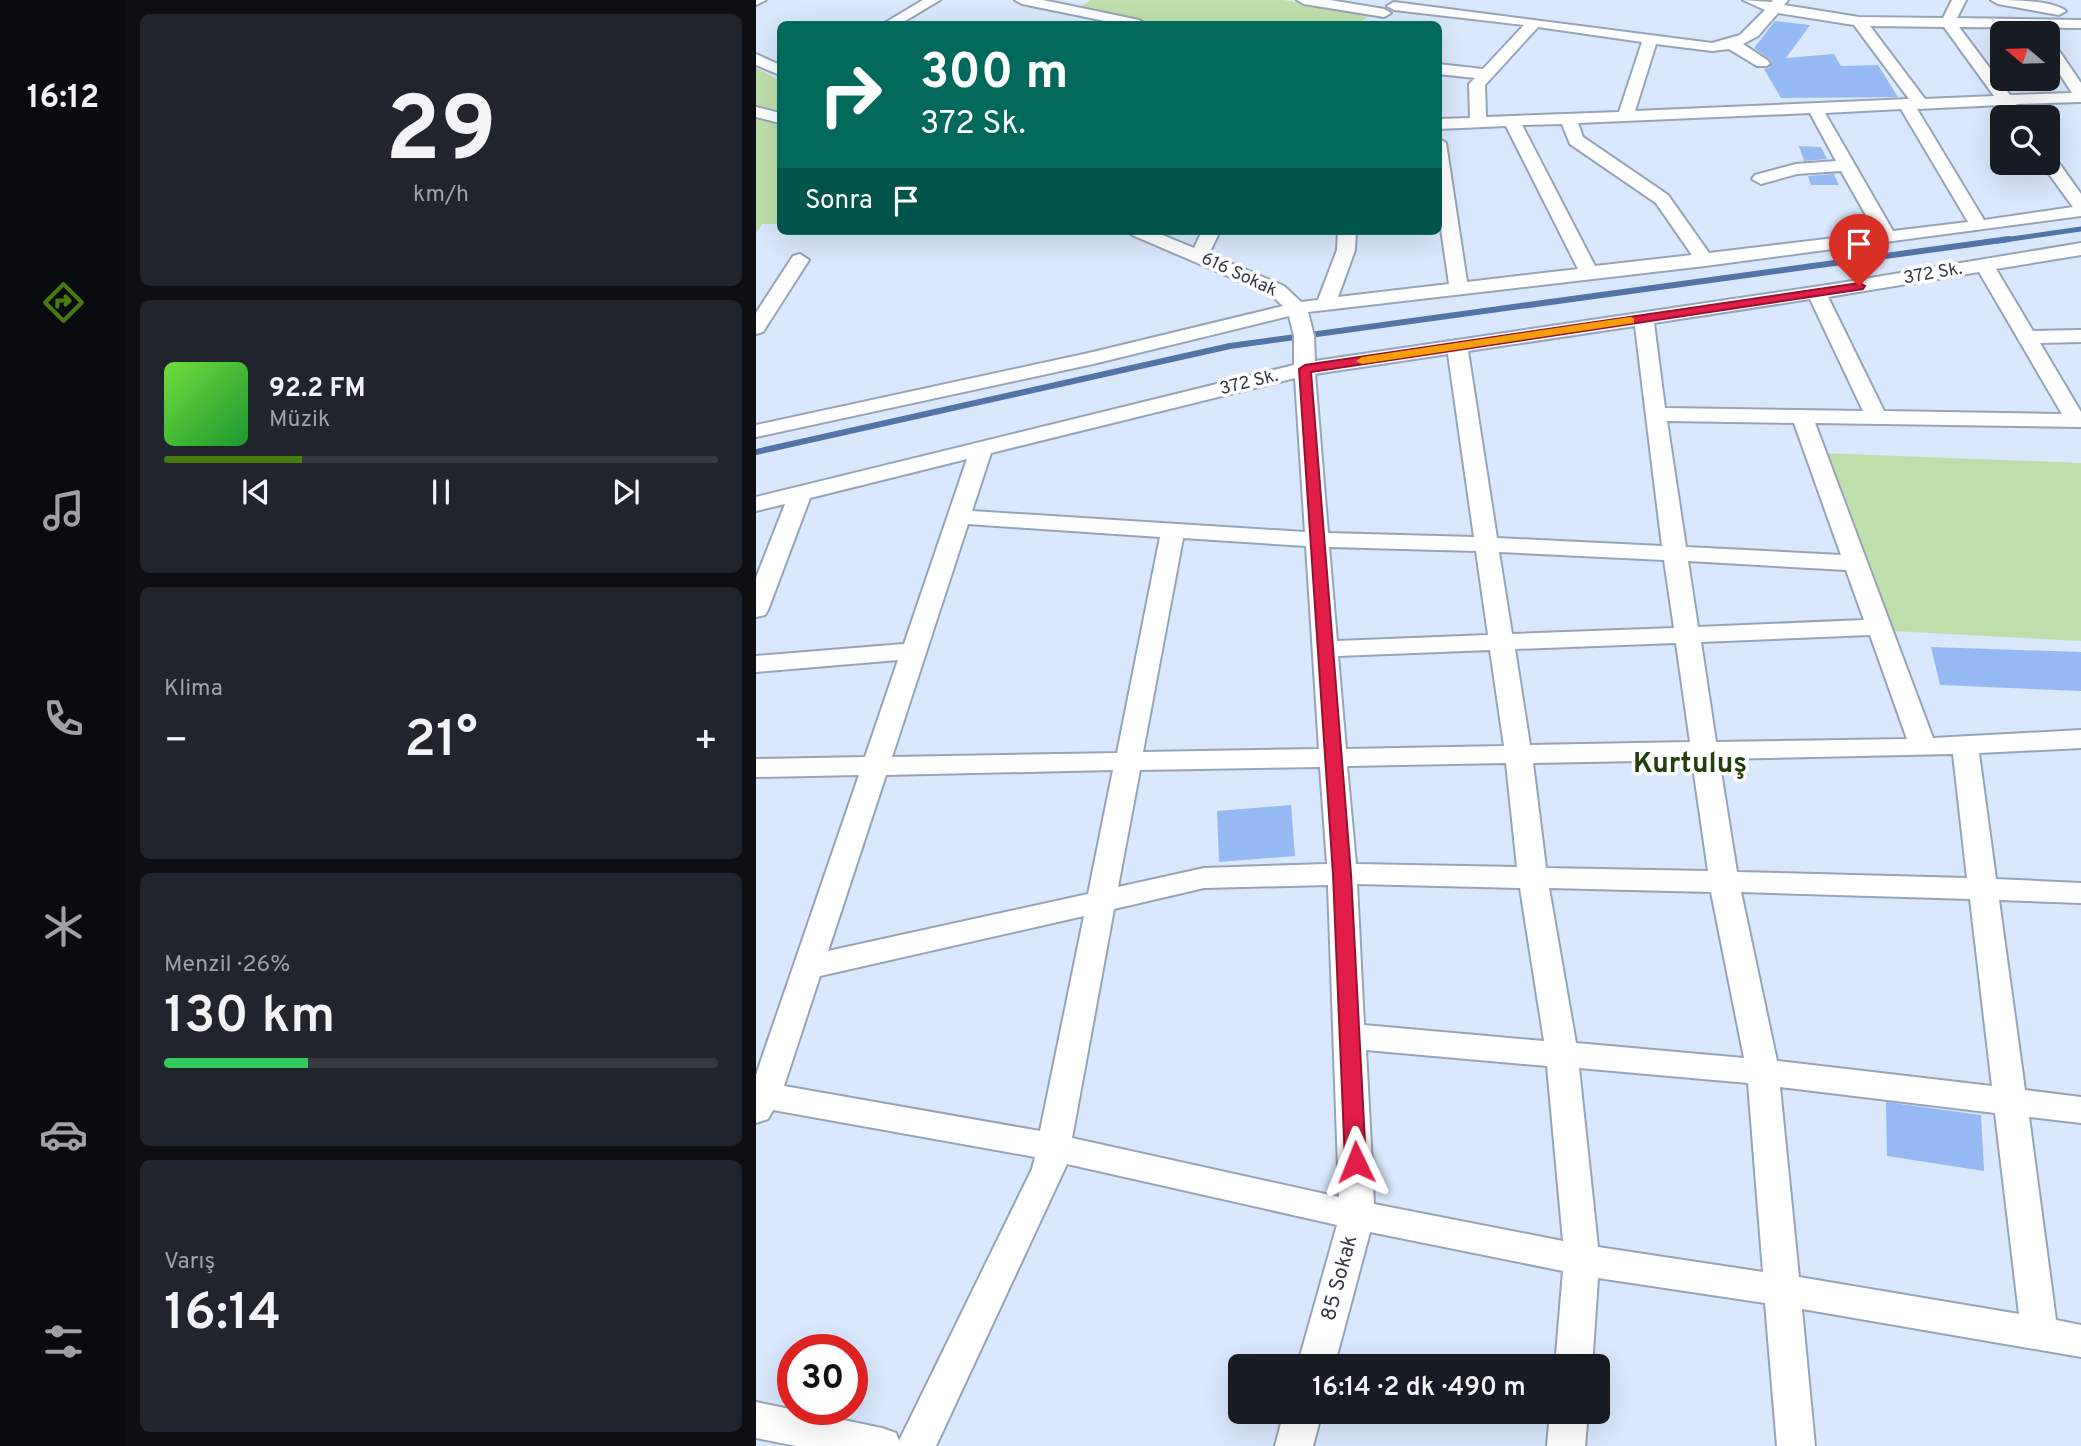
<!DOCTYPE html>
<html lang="tr">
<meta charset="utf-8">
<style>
body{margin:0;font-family:Overpass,sans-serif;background:#20242c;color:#f1f3f6;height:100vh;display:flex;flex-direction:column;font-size:26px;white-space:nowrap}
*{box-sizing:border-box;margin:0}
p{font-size:23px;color:#9ea1a6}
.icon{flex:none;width:38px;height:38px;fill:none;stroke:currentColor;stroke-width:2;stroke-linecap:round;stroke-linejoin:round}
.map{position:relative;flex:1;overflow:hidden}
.side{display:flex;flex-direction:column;gap:14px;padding:14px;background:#0d0f14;width:630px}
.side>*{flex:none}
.guide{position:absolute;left:21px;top:21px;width:665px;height:214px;border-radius:10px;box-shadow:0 7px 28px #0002;background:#00695c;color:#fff;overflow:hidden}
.needle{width:46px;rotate:289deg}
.fabs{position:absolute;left:1234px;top:21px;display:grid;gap:14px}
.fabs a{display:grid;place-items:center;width:70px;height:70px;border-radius:10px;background:#171b24;box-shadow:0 7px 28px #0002;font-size:35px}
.speed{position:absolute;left:21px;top:1334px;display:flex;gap:14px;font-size:35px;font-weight:700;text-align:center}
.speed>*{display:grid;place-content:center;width:91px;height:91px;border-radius:50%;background:#171b24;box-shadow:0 7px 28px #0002;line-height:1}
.speed .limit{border:10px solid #d22;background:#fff;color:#111}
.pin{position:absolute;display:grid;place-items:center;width:60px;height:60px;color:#fff;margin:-72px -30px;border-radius:50% 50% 50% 0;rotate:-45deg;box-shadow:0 0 7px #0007}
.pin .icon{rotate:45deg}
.me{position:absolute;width:77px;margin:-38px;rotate:358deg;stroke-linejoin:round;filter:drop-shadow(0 0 5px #0008)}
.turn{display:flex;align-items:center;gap:24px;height:147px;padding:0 28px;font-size:32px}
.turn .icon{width:91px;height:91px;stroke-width:2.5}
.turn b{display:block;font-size:49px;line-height:60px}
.then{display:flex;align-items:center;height:66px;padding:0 28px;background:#0003;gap:14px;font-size:26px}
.big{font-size:52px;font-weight:600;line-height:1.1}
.side .card{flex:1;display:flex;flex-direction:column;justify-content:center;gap:10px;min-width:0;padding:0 24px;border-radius:10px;background:#20242c}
.side .dial{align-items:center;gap:0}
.dial b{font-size:91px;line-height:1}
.song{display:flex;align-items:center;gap:21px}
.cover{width:84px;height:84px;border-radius:10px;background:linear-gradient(135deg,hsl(100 70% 55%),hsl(130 70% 35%))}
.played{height:7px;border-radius:4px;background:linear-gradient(90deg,#467b0e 25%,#363941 25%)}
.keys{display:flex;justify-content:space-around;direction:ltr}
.heat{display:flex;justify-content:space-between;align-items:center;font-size:38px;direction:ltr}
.charge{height:10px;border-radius:5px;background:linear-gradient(90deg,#34c759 26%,#363941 0)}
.trip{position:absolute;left:472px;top:1354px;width:382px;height:70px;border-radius:10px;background:#171b24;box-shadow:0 7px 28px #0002;font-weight:600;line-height:70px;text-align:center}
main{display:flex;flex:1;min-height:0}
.menu{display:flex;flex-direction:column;width:126px;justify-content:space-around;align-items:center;background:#090b0e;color:#9ea1a6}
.menu .icon{width:49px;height:49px}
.menu .current{color:#467b0e}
.menu b{font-size:32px;color:#f1f3f6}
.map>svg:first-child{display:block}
</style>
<main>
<nav class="menu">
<b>16:12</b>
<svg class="icon current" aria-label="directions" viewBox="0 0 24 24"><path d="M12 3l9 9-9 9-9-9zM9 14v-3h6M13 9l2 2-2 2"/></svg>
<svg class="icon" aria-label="music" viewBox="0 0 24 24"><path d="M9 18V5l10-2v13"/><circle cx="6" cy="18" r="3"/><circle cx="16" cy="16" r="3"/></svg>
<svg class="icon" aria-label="phone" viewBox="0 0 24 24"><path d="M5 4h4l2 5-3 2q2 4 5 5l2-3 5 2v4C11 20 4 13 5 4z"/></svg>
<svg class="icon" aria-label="climate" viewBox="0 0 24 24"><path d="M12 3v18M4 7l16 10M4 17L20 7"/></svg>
<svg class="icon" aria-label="car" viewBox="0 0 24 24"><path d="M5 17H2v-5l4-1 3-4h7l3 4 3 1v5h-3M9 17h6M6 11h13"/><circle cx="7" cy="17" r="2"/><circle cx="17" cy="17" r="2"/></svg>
<svg class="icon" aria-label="filters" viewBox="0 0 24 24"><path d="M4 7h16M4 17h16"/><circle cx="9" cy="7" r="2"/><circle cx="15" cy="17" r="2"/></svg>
</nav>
<section class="side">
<div class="card dial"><b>29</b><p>km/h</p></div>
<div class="card">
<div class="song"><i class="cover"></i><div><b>92.2 FM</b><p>Müzik</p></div></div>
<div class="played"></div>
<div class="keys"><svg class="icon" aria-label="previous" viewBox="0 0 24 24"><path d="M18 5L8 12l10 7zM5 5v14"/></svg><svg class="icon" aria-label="pause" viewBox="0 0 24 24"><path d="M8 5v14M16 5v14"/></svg><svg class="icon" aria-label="next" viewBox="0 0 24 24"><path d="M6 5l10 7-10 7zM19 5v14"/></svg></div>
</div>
<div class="card"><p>Klima</p>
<div class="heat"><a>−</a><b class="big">21°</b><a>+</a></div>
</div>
<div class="card"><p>Menzil · 26%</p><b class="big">130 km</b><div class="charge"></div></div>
<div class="card"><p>Varış</p><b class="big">16:14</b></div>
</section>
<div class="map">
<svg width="1325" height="1446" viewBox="0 0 1325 1446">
<rect width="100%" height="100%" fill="#dae8fd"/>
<g fill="#bfdfaa">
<polygon points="335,0 528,0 614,15 602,24 407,24 322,8"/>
<polygon points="0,68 24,81 24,224 6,224 0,233"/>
<polygon points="1065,453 1325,463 1325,641 1137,631"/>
</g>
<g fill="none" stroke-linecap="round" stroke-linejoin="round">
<polyline stroke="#5374a7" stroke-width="5" points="1241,241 1325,229"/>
<polyline stroke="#5374a7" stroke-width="6" points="0,452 474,346 1253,239"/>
</g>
<g fill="#95baf3">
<polygon points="1019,21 1054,25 1030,58 1078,54 1085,66 1122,65 1142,97 1025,98 1008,69 1013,68 1016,61 998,48"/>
<polygon points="1043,146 1065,147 1071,159 1048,161"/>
<polygon points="1078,174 1083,185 1055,185 1052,176"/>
<polygon points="1175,647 1325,652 1325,691 1184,685"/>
<polygon points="535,805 539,856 463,862 461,811"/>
<polygon points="1130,1102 1225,1115 1228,1171 1131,1156"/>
</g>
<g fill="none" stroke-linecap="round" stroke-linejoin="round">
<g stroke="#97a4b8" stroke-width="4">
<g id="minor">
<polygon points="0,0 10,0 0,5"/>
<polygon points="167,0 184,0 144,24 127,24"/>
<polygon points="259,0 287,0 383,20 390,24 364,24 266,4"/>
<polygon points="541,0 574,0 628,9 635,13 628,17 548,4"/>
<path d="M987,0L1015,2L1017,0H1032L1028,5L1103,17L1187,18L1196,0H1210L1201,18L1325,20V28L1203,27L1254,95L1316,93L1292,56V41L1297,42L1325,83V102L1260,104L1265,111L1257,116L1251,114L1245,105L1161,109L1228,220L1317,207L1285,163H1292V155L1298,156L1325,194V216L949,266L552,312L558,336L559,361L1078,284L1325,243V255L1240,269L1277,331L1325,330V342L1284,343L1325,412V427L1059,423L1177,738L1325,730V748L1223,753L1240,879L1325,883V903L1243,900L1269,1090L1325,1097V1123L1273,1117L1300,1320L1325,1325V1357L1046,1309L1059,1446H1021L1009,1303L842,1278L836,1367H799L807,1271L614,1232L578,1367H541L581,1225L311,1164L180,1446H40L0,1438V1402L126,1428L140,1433L143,1441L276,1169L279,1157L17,1110L12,1119L0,1123V1075L103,775L0,777V759L109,757L142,660L0,672V656L148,644L211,459L54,498L12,610L9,615L0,617V578L29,504L0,511V497L538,365V336L533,316L337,364L0,437V425L337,352L527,306L514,294L376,235L373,231H397L438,248L446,231H464L453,254L528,286L545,302L562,300L581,250L582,231H600L599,250L582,297L693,284L682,208V138L690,143L711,282L822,269L750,126L682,129V119L714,118L713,84L719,78L682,74V64L727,69L768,25L638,10L631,6L638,2L956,43L984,35L1009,10ZM1022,13L1098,25L1153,99L879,111L900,44L956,51L973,49L1001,66H1011L1014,63L1011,60L987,44L1002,36ZM1114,26L1188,27L1238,96L1169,99ZM782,27L886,42L863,112L730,117L729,85ZM1145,109L1212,222L1137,231L1069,113ZM1054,113L1080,161L1040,164L999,175L996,179L1005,184L1041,174L1085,171L1120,233L953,253L912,195L827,137L822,123ZM806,124L814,144L900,203L936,255L839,266L766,125ZM1223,272L1306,414L1128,411L1072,297ZM1054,299L1107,411L909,408L898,323ZM879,326L906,546L741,538L712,351ZM692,354L718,537L572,533L559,374ZM539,378L549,532L216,511L235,453ZM911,421L1038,423L1085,555L930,547ZM212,524L404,537L361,753L136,757ZM427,538L550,546L563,749L387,752ZM573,547L720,551L732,635L581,641ZM743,552L908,560L918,628L756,634ZM932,561L1090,570L1108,620L942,627ZM1114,635L1151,739L960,742L945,642ZM920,643L934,742L774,745L759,649ZM734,650L748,746L590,749L582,656ZM1197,754L1211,878L981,872L963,759ZM936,760L952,871L790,868L777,763ZM750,763L761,867L600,864L591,766ZM564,767L571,864L448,868L362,887L384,770ZM357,770L332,894L72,951L130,775ZM601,884L764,888L788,1041L608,1025ZM572,885L583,1197L316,1138L358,909L448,888ZM793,888L955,892L988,1058L820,1043ZM985,892L1214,899L1236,1086L1021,1061ZM328,916L284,1131L28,1086L64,976ZM610,1050L791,1066L807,1241L618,1204ZM823,1068L992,1083L1007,1272L842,1247ZM1024,1087L1239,1113L1263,1314L1043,1277Z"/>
<path d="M1235,0C1254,0 1296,0 1310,11L1303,15L1242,4Z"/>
<polygon points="0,54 24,65 24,75 0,65"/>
<polygon points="0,107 24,113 24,123 0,117"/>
<polygon points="44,254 53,260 7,332 0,334 0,313 37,256"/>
<polygon points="528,1412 566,1412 557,1446 519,1446"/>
<polygon points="794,1412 832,1412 829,1446 791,1446"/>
</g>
</g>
<use href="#minor" fill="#fff" fill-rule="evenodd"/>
</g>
<polygon fill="#e11d48" stroke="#92132f" stroke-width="2" points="1103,283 1109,286 1107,289 555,372 595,874 610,1162 607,1168 600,1171 592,1168 589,1162 577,874 543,369 549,365"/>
<polygon fill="#f59e0b" points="874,317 878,318 878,323 606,364 600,361 606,357"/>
<g text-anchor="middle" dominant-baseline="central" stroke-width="7" stroke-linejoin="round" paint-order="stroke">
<g font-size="18" fill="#363b44" stroke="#fff">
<text transform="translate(1177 274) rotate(-10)">372 Sk.</text>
<text transform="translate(483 275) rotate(25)">616 Sokak</text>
<text transform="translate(493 383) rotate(-14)">372 Sk.</text>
</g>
<g font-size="21" fill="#363b44" stroke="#fff">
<text transform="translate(584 1278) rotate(-75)">85 Sokak</text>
</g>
<g font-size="28" font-weight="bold" fill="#243e0e" stroke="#fff">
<text x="934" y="765">Kurtuluş</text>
</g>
</g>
</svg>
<div class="fabs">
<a><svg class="needle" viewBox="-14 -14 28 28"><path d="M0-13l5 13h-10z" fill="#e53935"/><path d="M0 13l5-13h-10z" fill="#9ea1a6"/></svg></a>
<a><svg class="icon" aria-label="search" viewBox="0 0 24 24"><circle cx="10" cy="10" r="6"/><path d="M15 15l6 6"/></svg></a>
</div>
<div class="speed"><div class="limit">30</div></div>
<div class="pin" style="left:1103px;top:286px;background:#d93025"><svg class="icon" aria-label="arrive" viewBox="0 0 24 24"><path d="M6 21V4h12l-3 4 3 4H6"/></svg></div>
<svg class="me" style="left:600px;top:1162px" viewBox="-20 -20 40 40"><path d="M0-17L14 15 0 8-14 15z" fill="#e11d48" stroke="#fff" stroke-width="4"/></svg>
<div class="trip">16:14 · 2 dk · 490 m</div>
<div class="guide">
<div class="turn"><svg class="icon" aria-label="right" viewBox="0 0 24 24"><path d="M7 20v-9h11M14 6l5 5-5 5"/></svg><div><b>300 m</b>372 Sk.</div></div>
<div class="then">Sonra<svg class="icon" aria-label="arrive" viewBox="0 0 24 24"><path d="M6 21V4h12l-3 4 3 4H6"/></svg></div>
</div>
</div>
</main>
